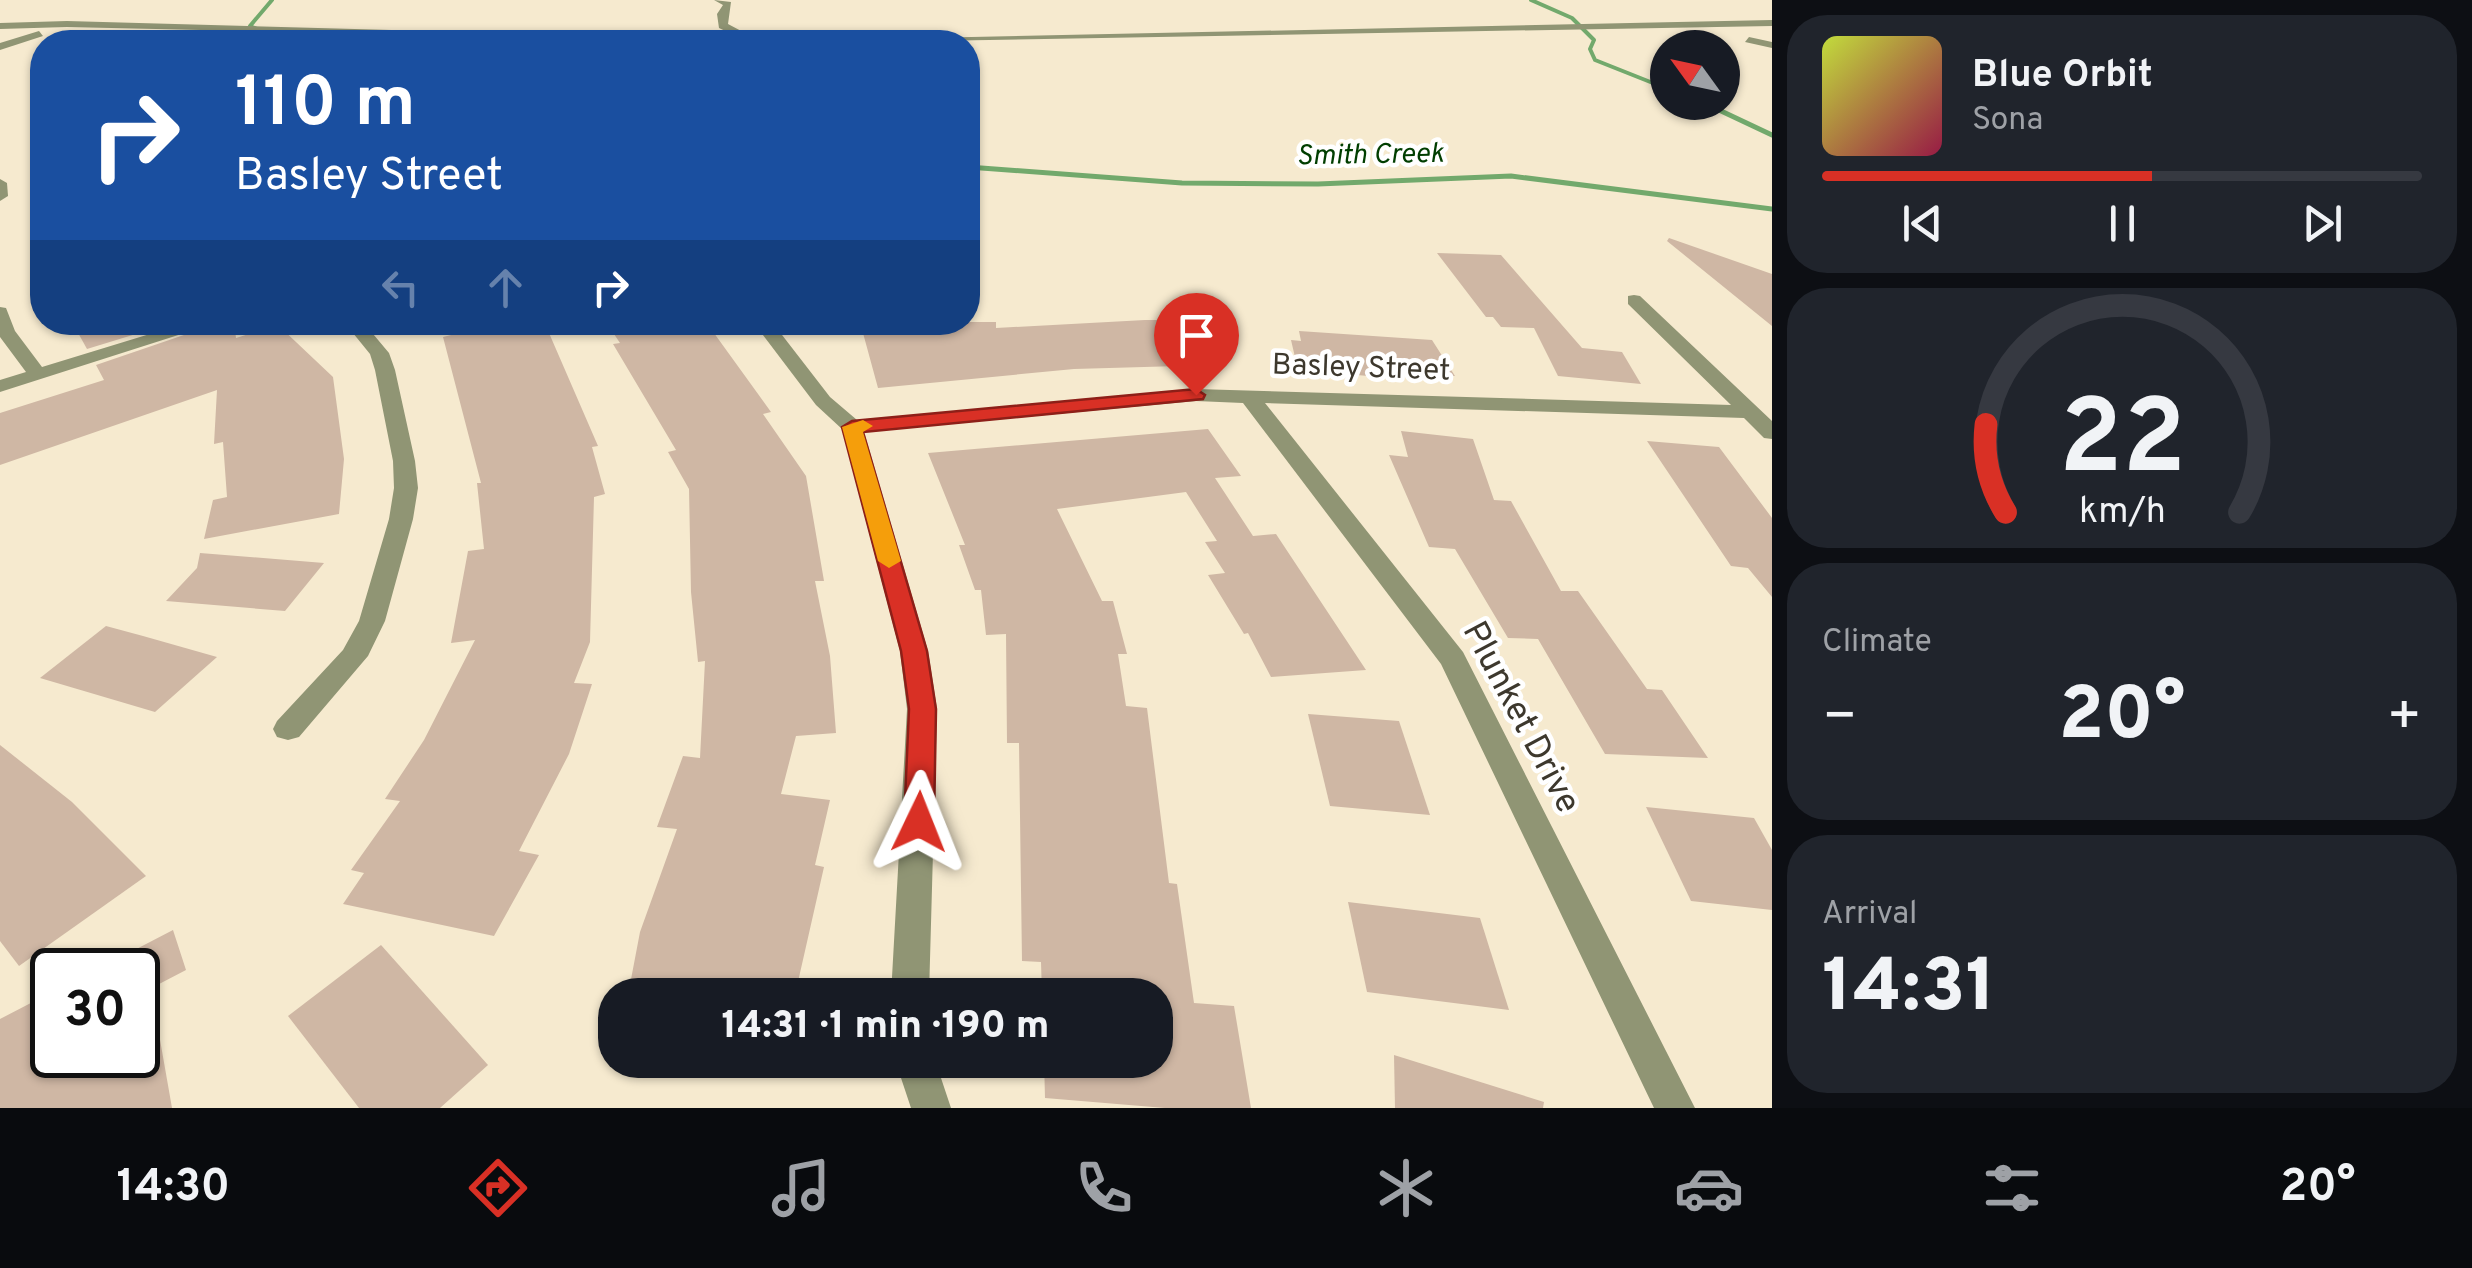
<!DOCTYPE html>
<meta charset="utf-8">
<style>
body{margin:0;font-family:Overpass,sans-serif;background:#20242c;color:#f1f3f6;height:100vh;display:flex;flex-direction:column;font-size:38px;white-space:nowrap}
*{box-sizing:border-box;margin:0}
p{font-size:32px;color:#9ea1a6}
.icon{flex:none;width:55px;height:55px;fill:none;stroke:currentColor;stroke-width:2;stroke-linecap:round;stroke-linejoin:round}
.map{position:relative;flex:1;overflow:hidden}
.sheet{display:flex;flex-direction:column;gap:15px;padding:15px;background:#0d0f14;width:700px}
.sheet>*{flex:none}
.top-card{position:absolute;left:30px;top:30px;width:950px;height:305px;border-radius:40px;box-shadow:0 2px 8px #0004;background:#1a4fa0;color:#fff;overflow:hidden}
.needle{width:65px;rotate:303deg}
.buttons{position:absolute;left:1650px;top:30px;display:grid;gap:20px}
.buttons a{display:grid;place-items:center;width:90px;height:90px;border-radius:50%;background:#171b24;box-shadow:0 2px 8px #0004;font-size:50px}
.speed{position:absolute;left:30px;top:948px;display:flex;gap:20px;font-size:50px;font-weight:700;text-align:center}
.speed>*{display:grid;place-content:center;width:130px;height:130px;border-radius:50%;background:#171b24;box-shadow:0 2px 8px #0004;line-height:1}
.speed .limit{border:5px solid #111;border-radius:15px;background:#fff;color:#111}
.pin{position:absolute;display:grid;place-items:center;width:85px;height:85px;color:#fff;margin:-102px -42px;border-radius:50% 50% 50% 0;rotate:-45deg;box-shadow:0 0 10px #0007}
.pin .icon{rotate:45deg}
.me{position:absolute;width:110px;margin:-55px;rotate:2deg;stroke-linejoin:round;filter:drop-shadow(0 0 8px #0008)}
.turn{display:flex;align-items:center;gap:35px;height:210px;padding:0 40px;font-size:45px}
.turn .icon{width:130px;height:130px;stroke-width:2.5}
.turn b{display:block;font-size:70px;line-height:85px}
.lanes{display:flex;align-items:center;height:95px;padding:0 40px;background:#0003;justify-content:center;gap:50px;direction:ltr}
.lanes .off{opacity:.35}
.big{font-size:75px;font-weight:800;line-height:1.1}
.sheet .card{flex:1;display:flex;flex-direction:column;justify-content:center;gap:15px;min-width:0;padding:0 35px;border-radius:40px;background:#20242c}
.sheet .dial{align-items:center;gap:0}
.dial svg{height:260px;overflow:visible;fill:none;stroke:#363941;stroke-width:7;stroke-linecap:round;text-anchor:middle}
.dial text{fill:#f1f3f6;stroke:none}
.song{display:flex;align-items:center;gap:30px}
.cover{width:120px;height:120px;border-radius:15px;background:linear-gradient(135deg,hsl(70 70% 55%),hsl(340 70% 35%))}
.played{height:10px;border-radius:5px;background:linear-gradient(90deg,#d93025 55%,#363941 55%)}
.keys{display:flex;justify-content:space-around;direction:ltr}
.heat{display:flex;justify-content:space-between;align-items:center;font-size:55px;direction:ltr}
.trip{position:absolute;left:598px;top:978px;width:575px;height:100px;border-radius:40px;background:#171b24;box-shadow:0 2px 8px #0004;font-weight:800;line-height:100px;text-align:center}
.dock{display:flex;height:160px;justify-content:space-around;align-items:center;background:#090b0e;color:#9ea1a6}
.dock .icon{width:70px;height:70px}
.dock .on{color:#d93025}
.dock b{font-size:45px;color:#f1f3f6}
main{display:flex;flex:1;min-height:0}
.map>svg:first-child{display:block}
</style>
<main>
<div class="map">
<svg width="1772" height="1108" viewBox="0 0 1772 1108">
<rect width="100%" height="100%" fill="#f6eacf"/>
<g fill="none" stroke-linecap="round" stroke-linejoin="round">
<g stroke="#72a96c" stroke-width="4">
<polyline points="272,0 250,26 286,42"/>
<polyline points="1531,0 1572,18 1594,40 1590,49 1595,60 1668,89"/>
</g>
<g stroke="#72a96c" stroke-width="5">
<polyline points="1702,102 1772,135"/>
<polyline points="968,167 1182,183 1318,184 1511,176 1772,209"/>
</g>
</g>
<g fill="#cfb7a4">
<polygon points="1669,238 1772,274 1772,326 1667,241"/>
<polygon points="1437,253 1501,255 1582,348 1622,352 1641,384 1558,376 1534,328 1501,327 1493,317 1486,317"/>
<polygon points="1145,320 1196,320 1214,365 1074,369 878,388 860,322 996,322 996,328"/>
<polygon points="72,322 175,322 87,349"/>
<polygon points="222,322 234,322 236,338 278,325 333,377 344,459 339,514 204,539 213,500 227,497 223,442 214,444 217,390 0,465 0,413 104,380 96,365"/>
<polygon points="504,322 542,322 549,333 598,446 592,447 605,494 594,497 590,642 574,683 592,684 569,754 519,851 539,855 494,936 343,904 364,873 351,870 400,801 385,799 424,740 475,640 451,643 468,551 484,549 477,483 481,483 443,337"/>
<polygon points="606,322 706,322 771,412 763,414 806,476 824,581 815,581 830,656 836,733 796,736 781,794 830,800 815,865 824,867 795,995 628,995 640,932 677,829 657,827 683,756 700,758 705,661 698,662 691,592 689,489 668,452 676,450 613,344 620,343"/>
<polygon points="1299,331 1432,340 1455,376 1391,374 1392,378 1298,370 1291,340 1301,341"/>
<polygon points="1208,429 1241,476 1215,478 1253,536 1276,534 1366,670 1271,677 1248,633 1244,634 1208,575 1225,573 1205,542 1217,541 1186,492 1057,509 1102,601 1113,601 1127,654 1118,654 1126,706 1147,708 1169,883 1177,884 1194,1003 1234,1006 1251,1108 1165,1108 1045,1098 1044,1060 1155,1060 1155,995 1042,995 1041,962 1022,961 1019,743 1007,743 1006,634 986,635 981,590 975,590 959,545 965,545 928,453"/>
<polygon points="1401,431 1473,439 1494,500 1511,501 1561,591 1578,591 1647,689 1662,690 1708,758 1605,754 1538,639 1508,638 1455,549 1429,547 1389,455 1408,457"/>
<polygon points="1647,441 1719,447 1772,518 1772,597 1748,568 1731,566"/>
<polygon points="200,553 324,563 285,611 166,601 197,568"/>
<polygon points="106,626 143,636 217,657 155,712 40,678"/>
<polygon points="1308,714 1399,721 1430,815 1330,806"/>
<polygon points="0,745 72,802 146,876 19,966 0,941"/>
<polygon points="1646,807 1754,818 1772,850 1772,910 1691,901"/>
<polygon points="1348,902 1480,918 1509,1010 1367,992"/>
<polygon points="173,930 186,970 138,995 152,994 172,1108 0,1108 0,1019 52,992 52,1055 138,1055 138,970 96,970"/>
<polygon points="381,945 488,1065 440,1108 359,1108 288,1016"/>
<polygon points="1394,1055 1544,1102 1543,1108 1395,1108"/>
</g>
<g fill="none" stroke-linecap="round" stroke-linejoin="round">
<g fill="#909574" fill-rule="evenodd">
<polygon points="714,0 731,2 728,24 762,42 749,42 719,28 717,14 723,5"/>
<polygon points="1772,20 1772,26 872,42 877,39"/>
<polygon points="67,21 718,39 723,42 67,27 0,29 0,23"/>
<polygon points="39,31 43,36 0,50 0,43"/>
<polygon points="1749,37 1772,42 1772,48 1745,42"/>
<polygon points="0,179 7,183 8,196 0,201"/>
<polygon points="1634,295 1640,296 1772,421 1772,439 1764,438 1744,418 1265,403 1463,652 1695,1108 1654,1108 1441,664 1243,403 1196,401 864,432 928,651 937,709 929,995 891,995 907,709 900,651 842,429 816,405 753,322 772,322 830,397 857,420 1196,389 1731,405 1628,304 1628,296"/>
<polygon points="0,307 6,308 15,331 42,367 189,322 219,322 0,392 0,380 26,372 0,337"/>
<polygon points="344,322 363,322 389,353 395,370 415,461 418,488 413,519 385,621 368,656 299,737 288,740 277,737 273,729 277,721 343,650 359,621 389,519 394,488 393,461 375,370 370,354"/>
<polygon points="895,1060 935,1060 951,1108 911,1108"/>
</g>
</g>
<polygon fill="#d93025" stroke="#8d1f18" stroke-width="2.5" points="1196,389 1205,395 1203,399 863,432 927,651 936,709 934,822 930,830 919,834 909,830 904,822 909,709 901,651 842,427 852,421"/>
<polygon fill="#f59e0b" points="863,420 873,426 863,432 901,561 889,568 878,561 842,427"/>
<g text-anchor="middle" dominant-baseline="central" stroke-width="9" stroke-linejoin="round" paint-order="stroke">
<g font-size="28" font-style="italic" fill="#003e00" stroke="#fff">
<text transform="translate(1370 156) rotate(-1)">Smith Creek</text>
</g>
<g font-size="30" fill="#3d382d" stroke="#fff">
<text transform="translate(1361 369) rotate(2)">Basley Street</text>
</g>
<g font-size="35" fill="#3d382d" stroke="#fff">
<text transform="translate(1520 718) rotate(62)">Plunket Drive</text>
</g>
</g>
</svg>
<div class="buttons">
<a><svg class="needle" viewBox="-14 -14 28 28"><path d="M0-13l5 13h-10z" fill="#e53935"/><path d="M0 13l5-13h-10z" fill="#9ea1a6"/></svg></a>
</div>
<div class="speed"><div class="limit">30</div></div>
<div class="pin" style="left:1196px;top:395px;background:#d93025"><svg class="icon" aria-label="arrive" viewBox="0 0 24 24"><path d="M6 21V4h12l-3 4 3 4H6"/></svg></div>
<svg class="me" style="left:919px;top:822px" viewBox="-20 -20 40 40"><path d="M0-17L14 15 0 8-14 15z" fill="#d93025" stroke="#fff" stroke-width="4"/></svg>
<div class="trip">14:31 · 1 min · 190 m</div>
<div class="top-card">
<div class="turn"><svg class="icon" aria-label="right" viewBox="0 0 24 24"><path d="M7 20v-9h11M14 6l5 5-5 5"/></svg><div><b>110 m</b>Basley Street</div></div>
<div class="lanes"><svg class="icon off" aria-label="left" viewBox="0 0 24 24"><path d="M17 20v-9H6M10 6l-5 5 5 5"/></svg><svg class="icon off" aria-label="ahead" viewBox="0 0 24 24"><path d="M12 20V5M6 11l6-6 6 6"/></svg><svg class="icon" aria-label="right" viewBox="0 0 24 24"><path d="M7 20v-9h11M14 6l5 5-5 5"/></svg></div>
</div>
</div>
<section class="sheet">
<div class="card">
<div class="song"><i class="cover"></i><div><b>Blue Orbit</b><p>Sona</p></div></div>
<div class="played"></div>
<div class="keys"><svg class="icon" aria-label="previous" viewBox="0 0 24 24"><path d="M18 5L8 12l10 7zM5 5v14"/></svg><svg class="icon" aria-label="pause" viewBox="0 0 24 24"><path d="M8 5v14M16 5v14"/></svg><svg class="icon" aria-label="next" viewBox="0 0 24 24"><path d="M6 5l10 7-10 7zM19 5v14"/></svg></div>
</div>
<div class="card dial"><svg viewBox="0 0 100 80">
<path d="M14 69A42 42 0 1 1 86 69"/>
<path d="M14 69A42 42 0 0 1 8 42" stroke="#d93025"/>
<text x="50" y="56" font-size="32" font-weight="700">22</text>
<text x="50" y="72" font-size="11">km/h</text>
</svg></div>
<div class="card"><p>Climate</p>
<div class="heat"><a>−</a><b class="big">20°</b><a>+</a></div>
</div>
<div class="card"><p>Arrival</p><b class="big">14:31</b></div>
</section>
</main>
<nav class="dock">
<b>14:30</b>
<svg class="icon on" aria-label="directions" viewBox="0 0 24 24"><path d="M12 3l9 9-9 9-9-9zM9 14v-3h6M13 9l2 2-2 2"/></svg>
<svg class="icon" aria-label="music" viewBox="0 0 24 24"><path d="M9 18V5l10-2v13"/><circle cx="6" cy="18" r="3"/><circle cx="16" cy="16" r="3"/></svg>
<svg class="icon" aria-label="phone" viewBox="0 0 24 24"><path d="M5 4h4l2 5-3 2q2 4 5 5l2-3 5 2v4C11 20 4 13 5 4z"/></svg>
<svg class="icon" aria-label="climate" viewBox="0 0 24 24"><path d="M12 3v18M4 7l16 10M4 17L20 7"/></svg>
<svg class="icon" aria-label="car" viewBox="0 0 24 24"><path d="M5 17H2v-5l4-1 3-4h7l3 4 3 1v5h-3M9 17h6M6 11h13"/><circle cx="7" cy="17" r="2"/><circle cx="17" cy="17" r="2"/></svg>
<svg class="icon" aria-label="filters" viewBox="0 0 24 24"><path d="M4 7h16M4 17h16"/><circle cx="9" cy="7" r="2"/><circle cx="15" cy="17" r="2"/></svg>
<b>20°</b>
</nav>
